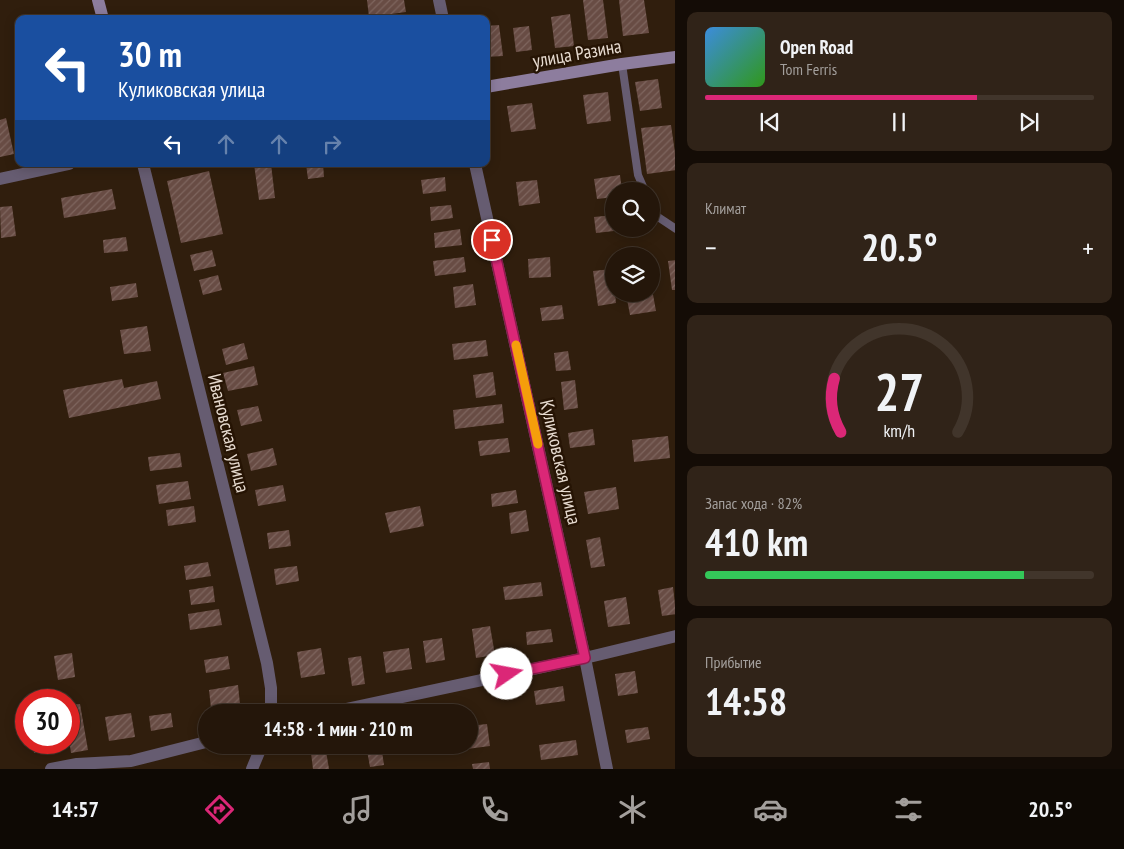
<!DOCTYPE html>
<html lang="ru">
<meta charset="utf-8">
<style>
body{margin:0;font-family:"PT Sans Narrow",sans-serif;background:#302318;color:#f1f3f6;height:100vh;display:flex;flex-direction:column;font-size:19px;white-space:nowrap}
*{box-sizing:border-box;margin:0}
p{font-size:16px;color:#a39f9c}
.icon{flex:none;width:28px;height:28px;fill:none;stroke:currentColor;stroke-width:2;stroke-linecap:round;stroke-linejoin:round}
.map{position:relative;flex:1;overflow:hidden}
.details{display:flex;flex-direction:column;gap:12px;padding:12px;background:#140c06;width:449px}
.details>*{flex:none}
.top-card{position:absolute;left:15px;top:15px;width:475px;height:152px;border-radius:10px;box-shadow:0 2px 12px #0003,0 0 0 1px #41352b;background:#1a4fa0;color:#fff;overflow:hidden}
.fabs{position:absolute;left:605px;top:182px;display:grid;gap:10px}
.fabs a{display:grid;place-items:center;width:55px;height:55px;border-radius:50%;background:#24160a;box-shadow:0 2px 12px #0003,0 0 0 1px #41352b;font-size:25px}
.speed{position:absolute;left:15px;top:689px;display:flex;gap:10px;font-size:25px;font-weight:700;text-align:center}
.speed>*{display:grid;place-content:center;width:65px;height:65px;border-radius:50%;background:#24160a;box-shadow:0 2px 12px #0003,0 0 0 1px #41352b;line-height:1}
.speed .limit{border:8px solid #d22;background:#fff;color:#111}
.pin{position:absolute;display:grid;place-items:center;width:42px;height:42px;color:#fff;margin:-21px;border:2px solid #fff;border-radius:50%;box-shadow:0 1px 5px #0007}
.me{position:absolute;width:55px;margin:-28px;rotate:78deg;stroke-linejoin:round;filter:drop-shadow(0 0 4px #0008)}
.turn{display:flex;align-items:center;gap:18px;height:105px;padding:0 20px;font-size:22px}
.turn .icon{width:65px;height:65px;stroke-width:2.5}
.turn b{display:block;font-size:35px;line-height:42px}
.lanes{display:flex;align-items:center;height:48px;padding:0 20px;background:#0003;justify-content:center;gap:25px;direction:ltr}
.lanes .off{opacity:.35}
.big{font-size:38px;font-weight:700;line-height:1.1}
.details .widget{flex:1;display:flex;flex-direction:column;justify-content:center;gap:8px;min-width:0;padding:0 18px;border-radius:10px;background:#302318}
.details .dial{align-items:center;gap:0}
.dial svg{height:130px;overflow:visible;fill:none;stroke:#41352b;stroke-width:7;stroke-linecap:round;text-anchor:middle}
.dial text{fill:#f1f3f6;stroke:none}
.song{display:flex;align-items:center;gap:15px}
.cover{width:60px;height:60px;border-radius:8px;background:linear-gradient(135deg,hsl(210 70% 55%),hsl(110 70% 35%))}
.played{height:5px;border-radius:2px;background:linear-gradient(90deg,#db2777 70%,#41352b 70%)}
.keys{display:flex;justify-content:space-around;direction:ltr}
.heat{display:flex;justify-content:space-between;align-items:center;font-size:28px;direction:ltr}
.charge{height:8px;border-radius:4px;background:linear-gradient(90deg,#34c759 82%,#41352b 0)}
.trip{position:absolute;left:198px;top:704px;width:280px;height:50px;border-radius:25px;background:#24160a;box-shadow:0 2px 12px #0003,0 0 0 1px #41352b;font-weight:700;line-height:50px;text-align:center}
.tab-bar{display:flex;height:80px;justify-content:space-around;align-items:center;background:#0e0904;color:#a39f9c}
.tab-bar .icon{width:35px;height:35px}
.tab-bar .on{color:#db2777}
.tab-bar b{font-size:22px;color:#f1f3f6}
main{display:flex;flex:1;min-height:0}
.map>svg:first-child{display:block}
</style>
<main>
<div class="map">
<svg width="676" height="769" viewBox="0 0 676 769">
<defs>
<pattern id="building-hatch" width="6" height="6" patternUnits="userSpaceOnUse" patternTransform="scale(1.25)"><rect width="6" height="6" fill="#684c44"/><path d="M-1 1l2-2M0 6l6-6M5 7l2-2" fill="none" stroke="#7e655e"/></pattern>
</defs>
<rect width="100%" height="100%" fill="#301e0d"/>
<g fill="url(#building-hatch)">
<polygon points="367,0 404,0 406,12 369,17"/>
<polygon points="583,0 603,0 608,38 588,40"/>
<polygon points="619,0 644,0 649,33 623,36"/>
<polygon points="570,14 574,46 555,48 551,17"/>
<polygon points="499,25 503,56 486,57 486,26"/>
<polygon points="529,26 532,50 516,52 513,28"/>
<polygon points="658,79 662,108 640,111 635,82"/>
<polygon points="608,92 611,121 587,124 583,95"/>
<polygon points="532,103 536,129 511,132 507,106"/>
<polygon points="6,118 14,154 0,157 0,120"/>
<polygon points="671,125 676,160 676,170 647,174 641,128"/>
<polygon points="254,164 271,164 275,198 259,200"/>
<polygon points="306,164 323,164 324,177 308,179"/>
<polygon points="209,171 223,234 181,243 167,181"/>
<polygon points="620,175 622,191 614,191 614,197 597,199 594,179"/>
<polygon points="445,177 446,191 423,194 421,180"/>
<polygon points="537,180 540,203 519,206 516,182"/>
<polygon points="112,189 116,209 64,218 61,198"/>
<polygon points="451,205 453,218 431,221 430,207"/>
<polygon points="12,206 16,236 1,238 0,207"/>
<polygon points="614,215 614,229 623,229 623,230 596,233 594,217"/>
<polygon points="460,229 462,245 435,248 434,233"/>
<polygon points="126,237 128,251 104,253 103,240"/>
<polygon points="212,250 216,266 194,271 190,255"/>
<polygon points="464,257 466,272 435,276 433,261"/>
<polygon points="550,257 551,277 529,278 528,259"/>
<polygon points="676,260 676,290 672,290 668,261"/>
<polygon points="612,269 614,294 615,294 616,303 598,306 593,271"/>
<polygon points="218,275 222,290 203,295 199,280"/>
<polygon points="136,283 138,297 112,301 110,287"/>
<polygon points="473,284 476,305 455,308 453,287"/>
<polygon points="651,289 652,289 656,311 630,315 626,294 651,294"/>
<polygon points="562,305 564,319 542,321 540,308"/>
<polygon points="147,326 151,351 124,354 120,330"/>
<polygon points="486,340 488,356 454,360 452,344"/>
<polygon points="244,343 248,359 226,365 222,349"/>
<polygon points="568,351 571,370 556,371 554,353"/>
<polygon points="254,366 258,385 228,391 223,373"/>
<polygon points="493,372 496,395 476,398 473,375"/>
<polygon points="122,379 124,388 157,381 161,399 69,418 63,390"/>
<polygon points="575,380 578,408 564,410 561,382"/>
<polygon points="502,404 504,423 455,429 453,410"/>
<polygon points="258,406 262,421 241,426 237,410"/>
<polygon points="593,429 595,445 570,448 568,433"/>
<polygon points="668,436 670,458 634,462 632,440"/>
<polygon points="508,438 510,452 480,456 478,441"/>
<polygon points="273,448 277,465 251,471 247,454"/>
<polygon points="180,453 182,467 150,471 148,457"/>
<polygon points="188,481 191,499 159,504 156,485"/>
<polygon points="283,485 286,501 258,506 255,490"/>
<polygon points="616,487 619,509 588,514 584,492"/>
<polygon points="516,490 518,503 492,507 491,494"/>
<polygon points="194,506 196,522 168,526 166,510"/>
<polygon points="420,506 424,526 390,533 385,513"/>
<polygon points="526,510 529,531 511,534 509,513"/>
<polygon points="289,530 291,546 269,549 267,533"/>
<polygon points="600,537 605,566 591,568 586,540"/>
<polygon points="208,562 211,576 186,580 184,566"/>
<polygon points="297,566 299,581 276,585 274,569"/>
<polygon points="541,582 543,596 505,600 503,587"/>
<polygon points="213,586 215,602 191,605 189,590"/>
<polygon points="673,587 676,614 662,616 658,590"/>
<polygon points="626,597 630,624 608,627 604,601"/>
<polygon points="219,609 222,625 190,630 188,614"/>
<polygon points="490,626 495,655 476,658 472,629"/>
<polygon points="551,629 553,642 527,645 526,632"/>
<polygon points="442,638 445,660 426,663 423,641"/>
<polygon points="321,648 325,674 301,678 297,652"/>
<polygon points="409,648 412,669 386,673 383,652"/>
<polygon points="72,653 75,677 58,680 54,656"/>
<polygon points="228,656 230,669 206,673 204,660"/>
<polygon points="361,656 365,684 352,686 348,658"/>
<polygon points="635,671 638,693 618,696 615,674"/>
<polygon points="238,685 240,704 211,708 209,690"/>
<polygon points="563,686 565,701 536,705 534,691"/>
<polygon points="80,704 88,750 71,753 69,738 69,705"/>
<polygon points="131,713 135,737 109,741 105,717"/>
<polygon points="171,713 173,727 151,731 149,716"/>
<polygon points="487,724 490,746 467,749 466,745 469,745 469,726"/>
<polygon points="648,727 650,739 627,743 625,730"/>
<polygon points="576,740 578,755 541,760 539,745"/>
<polygon points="33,742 51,742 52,750 34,753"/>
<polygon points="310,745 325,745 329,769 313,769"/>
<polygon points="366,745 381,745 384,765 370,767"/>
<polygon points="489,762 490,769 473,769 472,764"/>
</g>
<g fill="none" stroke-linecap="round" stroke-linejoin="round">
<g stroke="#665c71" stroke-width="8">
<polyline points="622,64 638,175 645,191"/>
<polyline points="651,206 655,215 676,229"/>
</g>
<g stroke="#665c71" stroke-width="12">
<polyline points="439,0 443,19"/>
<polyline points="143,164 267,663 271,688 271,712"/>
<polyline points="475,164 585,658 607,769"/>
<polyline points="0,179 69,164"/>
<polyline points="332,712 585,658 676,636"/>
<polyline points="51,769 77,764 131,761 206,742"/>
<polyline points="252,769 262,745"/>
</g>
<g stroke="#8d7d9e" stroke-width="12">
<polyline points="98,0 103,19"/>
<polyline points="486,87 622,64 676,57"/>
</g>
</g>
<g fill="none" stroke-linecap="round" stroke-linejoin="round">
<g stroke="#8e194d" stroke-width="12">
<polyline id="route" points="492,240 585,658 507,674"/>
</g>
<use href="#route" stroke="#db2777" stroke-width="9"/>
<polyline stroke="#f59e0b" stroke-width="9" points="516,345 538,444"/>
</g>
<g text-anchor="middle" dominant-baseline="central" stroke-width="5" stroke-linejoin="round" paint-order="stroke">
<g font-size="19" fill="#e7dbd0" stroke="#261404">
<text transform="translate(577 53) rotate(-10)">улица Разина</text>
<text transform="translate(229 433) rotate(76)">Ивановская улица</text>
<text transform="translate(561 462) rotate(77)">Куликовская улица</text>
</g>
</g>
</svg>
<div class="fabs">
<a><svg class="icon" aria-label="search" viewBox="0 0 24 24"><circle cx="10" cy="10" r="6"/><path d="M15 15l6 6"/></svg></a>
<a><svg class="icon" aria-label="layers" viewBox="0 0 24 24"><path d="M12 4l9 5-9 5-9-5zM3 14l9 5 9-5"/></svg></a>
</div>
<div class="speed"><div class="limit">30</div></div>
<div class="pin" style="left:492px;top:240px;background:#d93025"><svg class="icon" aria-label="arrive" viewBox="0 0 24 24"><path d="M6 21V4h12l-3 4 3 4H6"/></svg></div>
<svg class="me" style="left:507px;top:674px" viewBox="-20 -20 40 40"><circle r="19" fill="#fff"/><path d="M0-13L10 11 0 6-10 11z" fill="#db2777"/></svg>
<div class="trip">14:58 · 1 мин · 210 m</div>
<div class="top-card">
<div class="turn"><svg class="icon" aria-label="left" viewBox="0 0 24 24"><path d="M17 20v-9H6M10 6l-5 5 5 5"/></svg><div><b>30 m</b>Куликовская улица</div></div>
<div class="lanes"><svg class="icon" aria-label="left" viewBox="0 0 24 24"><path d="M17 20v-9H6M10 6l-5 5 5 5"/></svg><svg class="icon off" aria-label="ahead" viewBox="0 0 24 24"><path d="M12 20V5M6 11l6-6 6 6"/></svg><svg class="icon off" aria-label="ahead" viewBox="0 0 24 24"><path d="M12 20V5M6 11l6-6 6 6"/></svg><svg class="icon off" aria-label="right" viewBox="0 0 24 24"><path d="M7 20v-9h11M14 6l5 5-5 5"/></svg></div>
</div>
</div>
<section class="details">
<div class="widget">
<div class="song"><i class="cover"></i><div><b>Open Road</b><p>Tom Ferris</p></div></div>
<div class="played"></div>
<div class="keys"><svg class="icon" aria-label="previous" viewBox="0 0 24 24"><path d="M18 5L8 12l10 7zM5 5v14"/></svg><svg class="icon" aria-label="pause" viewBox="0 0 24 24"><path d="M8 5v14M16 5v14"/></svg><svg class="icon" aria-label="next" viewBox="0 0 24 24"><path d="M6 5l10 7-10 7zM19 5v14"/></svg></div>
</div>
<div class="widget"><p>Климат</p>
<div class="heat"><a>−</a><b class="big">20.5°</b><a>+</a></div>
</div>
<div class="widget dial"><svg viewBox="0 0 100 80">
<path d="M14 69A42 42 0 1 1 86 69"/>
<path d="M14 69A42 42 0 0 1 10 36" stroke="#db2777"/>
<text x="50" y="56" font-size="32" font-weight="700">27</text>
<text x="50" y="72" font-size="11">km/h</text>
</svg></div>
<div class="widget"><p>Запас хода · 82%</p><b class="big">410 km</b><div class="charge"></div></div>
<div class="widget"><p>Прибытие</p><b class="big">14:58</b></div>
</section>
</main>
<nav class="tab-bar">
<b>14:57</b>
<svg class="icon on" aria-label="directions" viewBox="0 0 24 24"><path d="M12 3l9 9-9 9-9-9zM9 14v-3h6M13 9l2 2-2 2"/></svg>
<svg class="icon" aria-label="music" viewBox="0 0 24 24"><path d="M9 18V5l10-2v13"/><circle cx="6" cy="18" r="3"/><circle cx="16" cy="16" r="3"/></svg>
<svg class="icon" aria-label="phone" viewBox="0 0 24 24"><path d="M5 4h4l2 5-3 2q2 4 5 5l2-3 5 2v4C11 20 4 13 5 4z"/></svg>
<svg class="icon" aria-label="climate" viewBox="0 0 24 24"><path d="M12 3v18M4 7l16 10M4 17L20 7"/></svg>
<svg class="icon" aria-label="car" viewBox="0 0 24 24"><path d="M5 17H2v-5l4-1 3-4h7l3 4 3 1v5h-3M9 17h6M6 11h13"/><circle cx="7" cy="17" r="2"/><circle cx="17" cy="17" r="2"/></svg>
<svg class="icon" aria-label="filters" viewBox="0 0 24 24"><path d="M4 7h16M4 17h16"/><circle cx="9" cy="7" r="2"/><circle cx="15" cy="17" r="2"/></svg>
<b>20.5°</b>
</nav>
